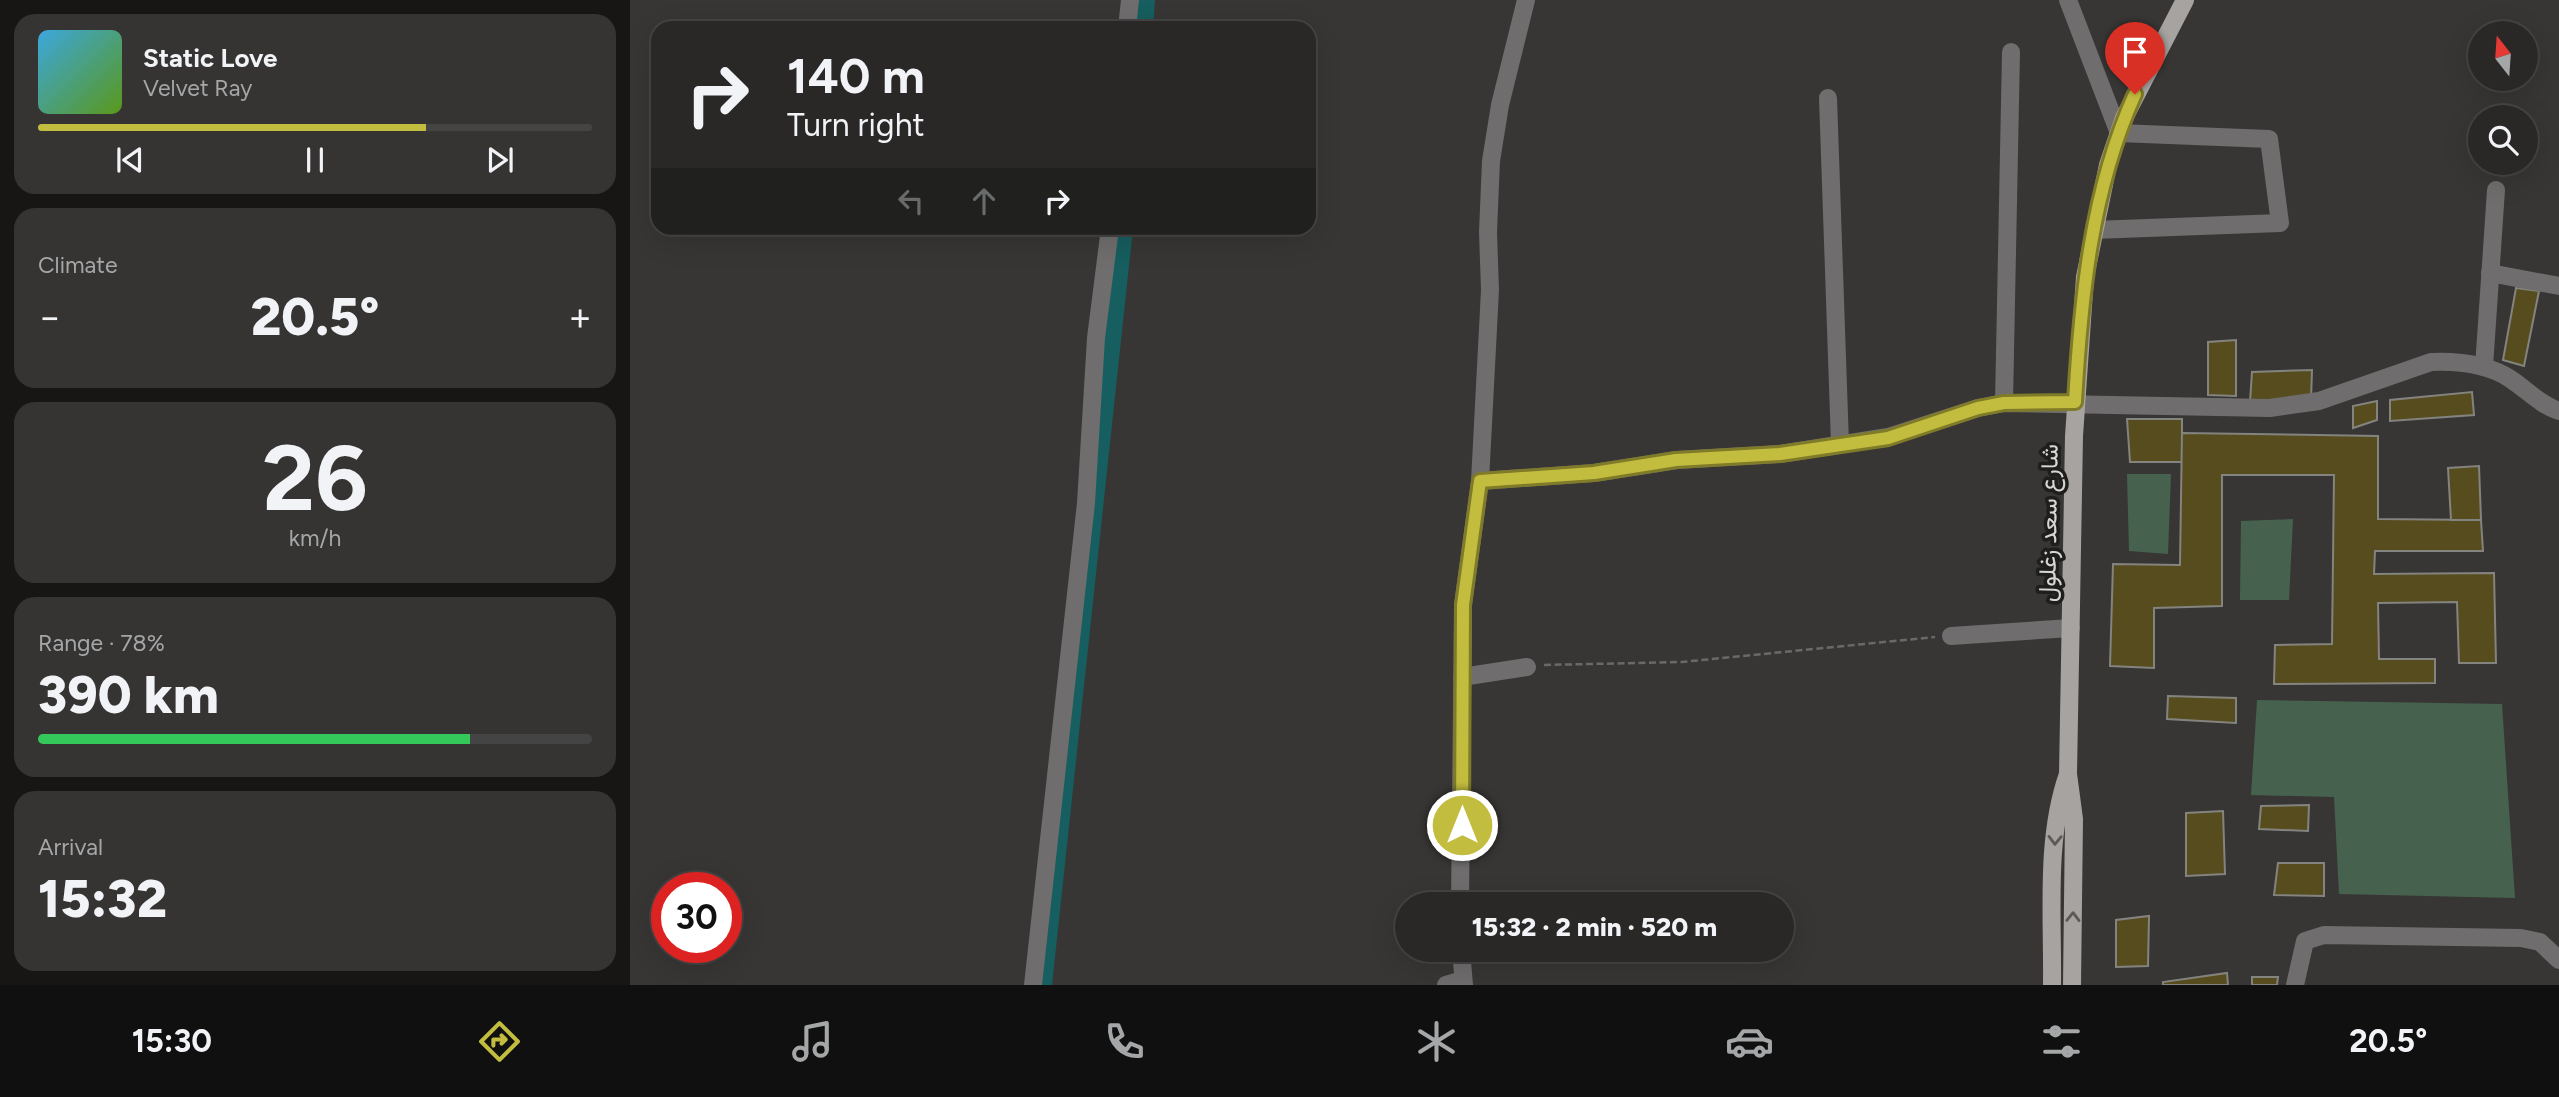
<!DOCTYPE html>
<meta charset="utf-8">
<style>
body{margin:0;font-family:Figtree,Vazirmatn,sans-serif;background:#353433;color:#f1f3f6;height:100vh;display:flex;flex-direction:column;font-size:26px;white-space:nowrap}
*{box-sizing:border-box;margin:0}
p{font-size:23px;color:#a5a6a7}
.icon{flex:none;width:38px;height:38px;fill:none;stroke:currentColor;stroke-width:2;stroke-linecap:round;stroke-linejoin:round}
.map{position:relative;flex:1;overflow:hidden}
.panel{display:flex;flex-direction:column;gap:14px;padding:14px;background:#171615;width:630px}
.panel>*{flex:none}
.guide{position:absolute;left:21px;top:21px;width:665px;height:214px;border-radius:21px;box-shadow:0 7px 28px #0002,0 0 0 2px #454444;background:#292827;color:#f1f3f6;overflow:hidden}
.needle{width:46px;rotate:343deg}
.tools{position:absolute;left:1838px;top:21px;display:grid;gap:14px}
.tools a{display:grid;place-items:center;width:70px;height:70px;border-radius:50%;background:#292827;box-shadow:0 7px 28px #0002,0 0 0 2px #454444;font-size:35px}
.speed{position:absolute;left:21px;top:872px;display:flex;gap:14px;font-size:35px;font-weight:700;text-align:center}
.speed>*{display:grid;place-content:center;width:91px;height:91px;border-radius:50%;background:#292827;box-shadow:0 7px 28px #0002,0 0 0 2px #454444;line-height:1}
.speed .limit{border:10px solid #d22;background:#fff;color:#111}
.pin{position:absolute;display:grid;place-items:center;width:60px;height:60px;color:#fff;margin:-72px -30px;border-radius:50% 50% 50% 0;rotate:-45deg;box-shadow:0 0 7px #0007}
.pin .icon{rotate:45deg}
.me{position:absolute;width:77px;margin:-38px;rotate:0deg;stroke-linejoin:round;filter:drop-shadow(0 0 5px #0008)}
.turn{display:flex;align-items:center;gap:24px;height:147px;padding:0 21px;font-size:32px}
.turn .icon{width:91px;height:91px;stroke-width:2.5}
.turn b{display:block;font-size:49px;line-height:60px}
.lanes{display:flex;align-items:center;height:66px;padding:0 21px;background:#0003;justify-content:center;gap:35px;direction:ltr}
.lanes .off{opacity:.35}
.big{font-size:52px;font-weight:800;line-height:1.1}
.panel .card{flex:1;display:flex;flex-direction:column;justify-content:center;gap:10px;min-width:0;padding:0 24px;border-radius:21px;background:#353433}
.panel .dial{align-items:center;gap:0}
.dial b{font-size:91px;line-height:1}
.song{display:flex;align-items:center;gap:21px}
.cover{width:84px;height:84px;border-radius:10px;background:linear-gradient(135deg,hsl(200 70% 55%),hsl(90 70% 35%))}
.played{height:7px;border-radius:4px;background:linear-gradient(90deg,#c3bd3f 70%,#454444 70%)}
.keys{display:flex;justify-content:space-around;direction:ltr}
.heat{display:flex;justify-content:space-between;align-items:center;font-size:38px;direction:ltr}
.charge{height:10px;border-radius:5px;background:linear-gradient(90deg,#34c759 78%,#454444 0)}
.trip{position:absolute;left:765px;top:892px;width:399px;height:70px;border-radius:35px;background:#292827;box-shadow:0 7px 28px #0002,0 0 0 2px #454444;font-weight:800;line-height:70px;text-align:center}
.tabs{display:flex;height:112px;justify-content:space-around;align-items:center;background:#101010;color:#a5a6a7}
.tabs .icon{width:49px;height:49px}
.tabs .on{color:#c3bd3f}
.tabs b{font-size:32px;color:#f1f3f6}
main{display:flex;flex:1;min-height:0}
.map>svg:first-child{display:block}
</style>
<main>
<section class="panel">
<div class="card">
<div class="song"><i class="cover"></i><div><b>Static Love</b><p>Velvet Ray</p></div></div>
<div class="played"></div>
<div class="keys"><svg class="icon" aria-label="previous" viewBox="0 0 24 24"><path d="M18 5L8 12l10 7zM5 5v14"/></svg><svg class="icon" aria-label="pause" viewBox="0 0 24 24"><path d="M8 5v14M16 5v14"/></svg><svg class="icon" aria-label="next" viewBox="0 0 24 24"><path d="M6 5l10 7-10 7zM19 5v14"/></svg></div>
</div>
<div class="card"><p>Climate</p>
<div class="heat"><a>−</a><b class="big">20.5°</b><a>+</a></div>
</div>
<div class="card dial"><b>26</b><p>km/h</p></div>
<div class="card"><p>Range · 78%</p><b class="big">390 km</b><div class="charge"></div></div>
<div class="card"><p>Arrival</p><b class="big">15:32</b></div>
</section>
<div class="map">
<svg width="1929" height="985" viewBox="0 0 1929 985">
<rect width="100%" height="100%" fill="#373634"/>
<g fill="#46624e">
<polygon points="1497,474 1541,474 1538,554 1499,551"/>
<polygon points="1663,519 1659,600 1610,600 1611,521"/>
<polygon points="1627,700 1872,704 1885,898 1709,894 1704,797 1621,795"/>
</g>
<g fill="none" stroke-linecap="round" stroke-linejoin="round">
<g stroke="#165e5f" stroke-width="18">
<polyline points="514,28 516,0"/>
<polyline points="413,985 494,228"/>
</g>
</g>
<g fill="#574c1d" stroke="#83837f" stroke-width="2">
<polygon points="1886,288 1909,291 1894,366 1873,360"/>
<polygon points="1606,340 1606,396 1578,395 1578,342"/>
<polygon points="1682,370 1681,400 1620,402 1622,372"/>
<polygon points="1842,392 1844,415 1760,421 1760,400"/>
<polygon points="1747,401 1747,420 1723,428 1723,406"/>
<polygon points="1497,419 1552,419 1552,462 1500,462"/>
<polygon points="1552,433 1748,436 1748,519 1851,520 1853,551 1745,551 1744,574 1864,573 1866,663 1829,663 1827,602 1748,603 1749,659 1805,659 1805,683 1644,684 1645,645 1702,644 1704,475 1592,475 1592,606 1524,608 1524,668 1480,666 1483,564 1550,565"/>
<polygon points="1849,466 1851,520 1821,520 1818,468"/>
<polygon points="1538,696 1606,698 1606,723 1537,719"/>
<polygon points="1679,805 1678,831 1629,829 1631,806"/>
<polygon points="1593,811 1595,874 1556,876 1556,813"/>
<polygon points="1648,863 1694,863 1694,896 1644,895"/>
<polygon points="1519,916 1518,966 1486,967 1486,920"/>
<polygon points="1597,973 1598,985 1533,985 1533,982"/>
<polygon points="1622,977 1648,977 1647,985 1622,985"/>
</g>
<g fill="none" stroke-linecap="round" stroke-linejoin="round">
<polyline stroke="#6a6968" stroke-width="2.5" stroke-dasharray="7 3.5" stroke-linecap="butt" points="914,665 1052,662 1305,637"/>
<g stroke="#6f6d6d" stroke-width="18">
<polyline points="1438,0 1489,133 1639,139 1650,223 1464,230"/>
<polyline points="497,28 500,0"/>
<polyline points="1198,98 1210,444"/>
<polyline points="1860,273 1929,286"/>
<polyline points="1854,367 1866,190"/>
<polyline points="1374,403 1381,52"/>
<path d="M850,481L964,473L1047,460L1150,454L1258,437L1348,408L1374,403L1640,408L1689,401L1801,362C1829,361 1859,364 1882,380C1898,391 1911,405 1929,411"/>
<polyline points="1321,636 1441,628"/>
<polyline points="832,677 897,667"/>
<polyline points="830,905 833,605 850,481 860,290 858,232 861,161 870,105 896,0"/>
<polyline points="831,950 834,985"/>
<polyline points="403,985 456,503 466,338 480,228"/>
<polyline points="816,985 833,980"/>
<polyline points="1665,985 1675,941 1694,935 1891,938 1910,942 1929,960"/>
</g>
<g stroke="#a6a3a1" stroke-width="18">
<path d="M1422,985C1423,916 1415,839 1438,774"/>
<polyline points="1442,985 1444,819 1438,774 1444,436 1455,277 1478,165 1494,118 1555,0"/>
</g>
</g>
<defs><path id="oneway-chevron" d="M-2-3.5L2.5 0L-2 3.5" fill="none" stroke-width="1.6" stroke-linecap="round" stroke-linejoin="round" transform="scale(1.75)"/></defs>
<g stroke="#5b5a58">
<use href="#oneway-chevron" transform="translate(1425 840) rotate(91)"/>
<use href="#oneway-chevron" transform="translate(1443 917) rotate(-89)"/>
</g>
<g fill="none" stroke-linecap="round" stroke-linejoin="round">
<g stroke="#7f7b29" stroke-width="18">
<path id="route" d="M832,825L833,605L850,481L964,473L1046,460L1150,454L1258,438L1348,408L1374,403L1445,402C1451,298 1461,191 1505,94"/>
</g>
<use href="#route" stroke="#c3bd3f" stroke-width="12"/>
</g>
<g text-anchor="middle" dominant-baseline="central" stroke-width="7" stroke-linejoin="round" paint-order="stroke">
<g font-size="24" fill="#d7d6d5" stroke="#1e1e1d">
<text transform="translate(1418 523) rotate(-89)">شارع سعد زغلول</text>
</g>
</g>
</svg>
<div class="tools">
<a><svg class="needle" viewBox="-14 -14 28 28"><path d="M0-13l5 13h-10z" fill="#e53935"/><path d="M0 13l5-13h-10z" fill="#a5a6a7"/></svg></a>
<a><svg class="icon" aria-label="search" viewBox="0 0 24 24"><circle cx="10" cy="10" r="6"/><path d="M15 15l6 6"/></svg></a>
</div>
<div class="speed"><div class="limit">30</div></div>
<div class="pin" style="left:1505px;top:94px;background:#d93025"><svg class="icon" aria-label="arrive" viewBox="0 0 24 24"><path d="M6 21V4h12l-3 4 3 4H6"/></svg></div>
<svg class="me" style="left:832px;top:825px" viewBox="-20 -20 40 40"><circle r="17" fill="#c3bd3f" stroke="#fff" stroke-width="3"/><path d="M0-11L8 9 0 5-8 9z" fill="#fff"/></svg>
<div class="trip">15:32 · 2 min · 520 m</div>
<div class="guide">
<div class="turn"><svg class="icon" aria-label="right" viewBox="0 0 24 24"><path d="M7 20v-9h11M14 6l5 5-5 5"/></svg><div><b>140 m</b>Turn right</div></div>
<div class="lanes"><svg class="icon off" aria-label="left" viewBox="0 0 24 24"><path d="M17 20v-9H6M10 6l-5 5 5 5"/></svg><svg class="icon off" aria-label="ahead" viewBox="0 0 24 24"><path d="M12 20V5M6 11l6-6 6 6"/></svg><svg class="icon" aria-label="right" viewBox="0 0 24 24"><path d="M7 20v-9h11M14 6l5 5-5 5"/></svg></div>
</div>
</div>
</main>
<nav class="tabs">
<b>15:30</b>
<svg class="icon on" aria-label="directions" viewBox="0 0 24 24"><path d="M12 3l9 9-9 9-9-9zM9 14v-3h6M13 9l2 2-2 2"/></svg>
<svg class="icon" aria-label="music" viewBox="0 0 24 24"><path d="M9 18V5l10-2v13"/><circle cx="6" cy="18" r="3"/><circle cx="16" cy="16" r="3"/></svg>
<svg class="icon" aria-label="phone" viewBox="0 0 24 24"><path d="M5 4h4l2 5-3 2q2 4 5 5l2-3 5 2v4C11 20 4 13 5 4z"/></svg>
<svg class="icon" aria-label="climate" viewBox="0 0 24 24"><path d="M12 3v18M4 7l16 10M4 17L20 7"/></svg>
<svg class="icon" aria-label="car" viewBox="0 0 24 24"><path d="M5 17H2v-5l4-1 3-4h7l3 4 3 1v5h-3M9 17h6M6 11h13"/><circle cx="7" cy="17" r="2"/><circle cx="17" cy="17" r="2"/></svg>
<svg class="icon" aria-label="filters" viewBox="0 0 24 24"><path d="M4 7h16M4 17h16"/><circle cx="9" cy="7" r="2"/><circle cx="15" cy="17" r="2"/></svg>
<b>20.5°</b>
</nav>
